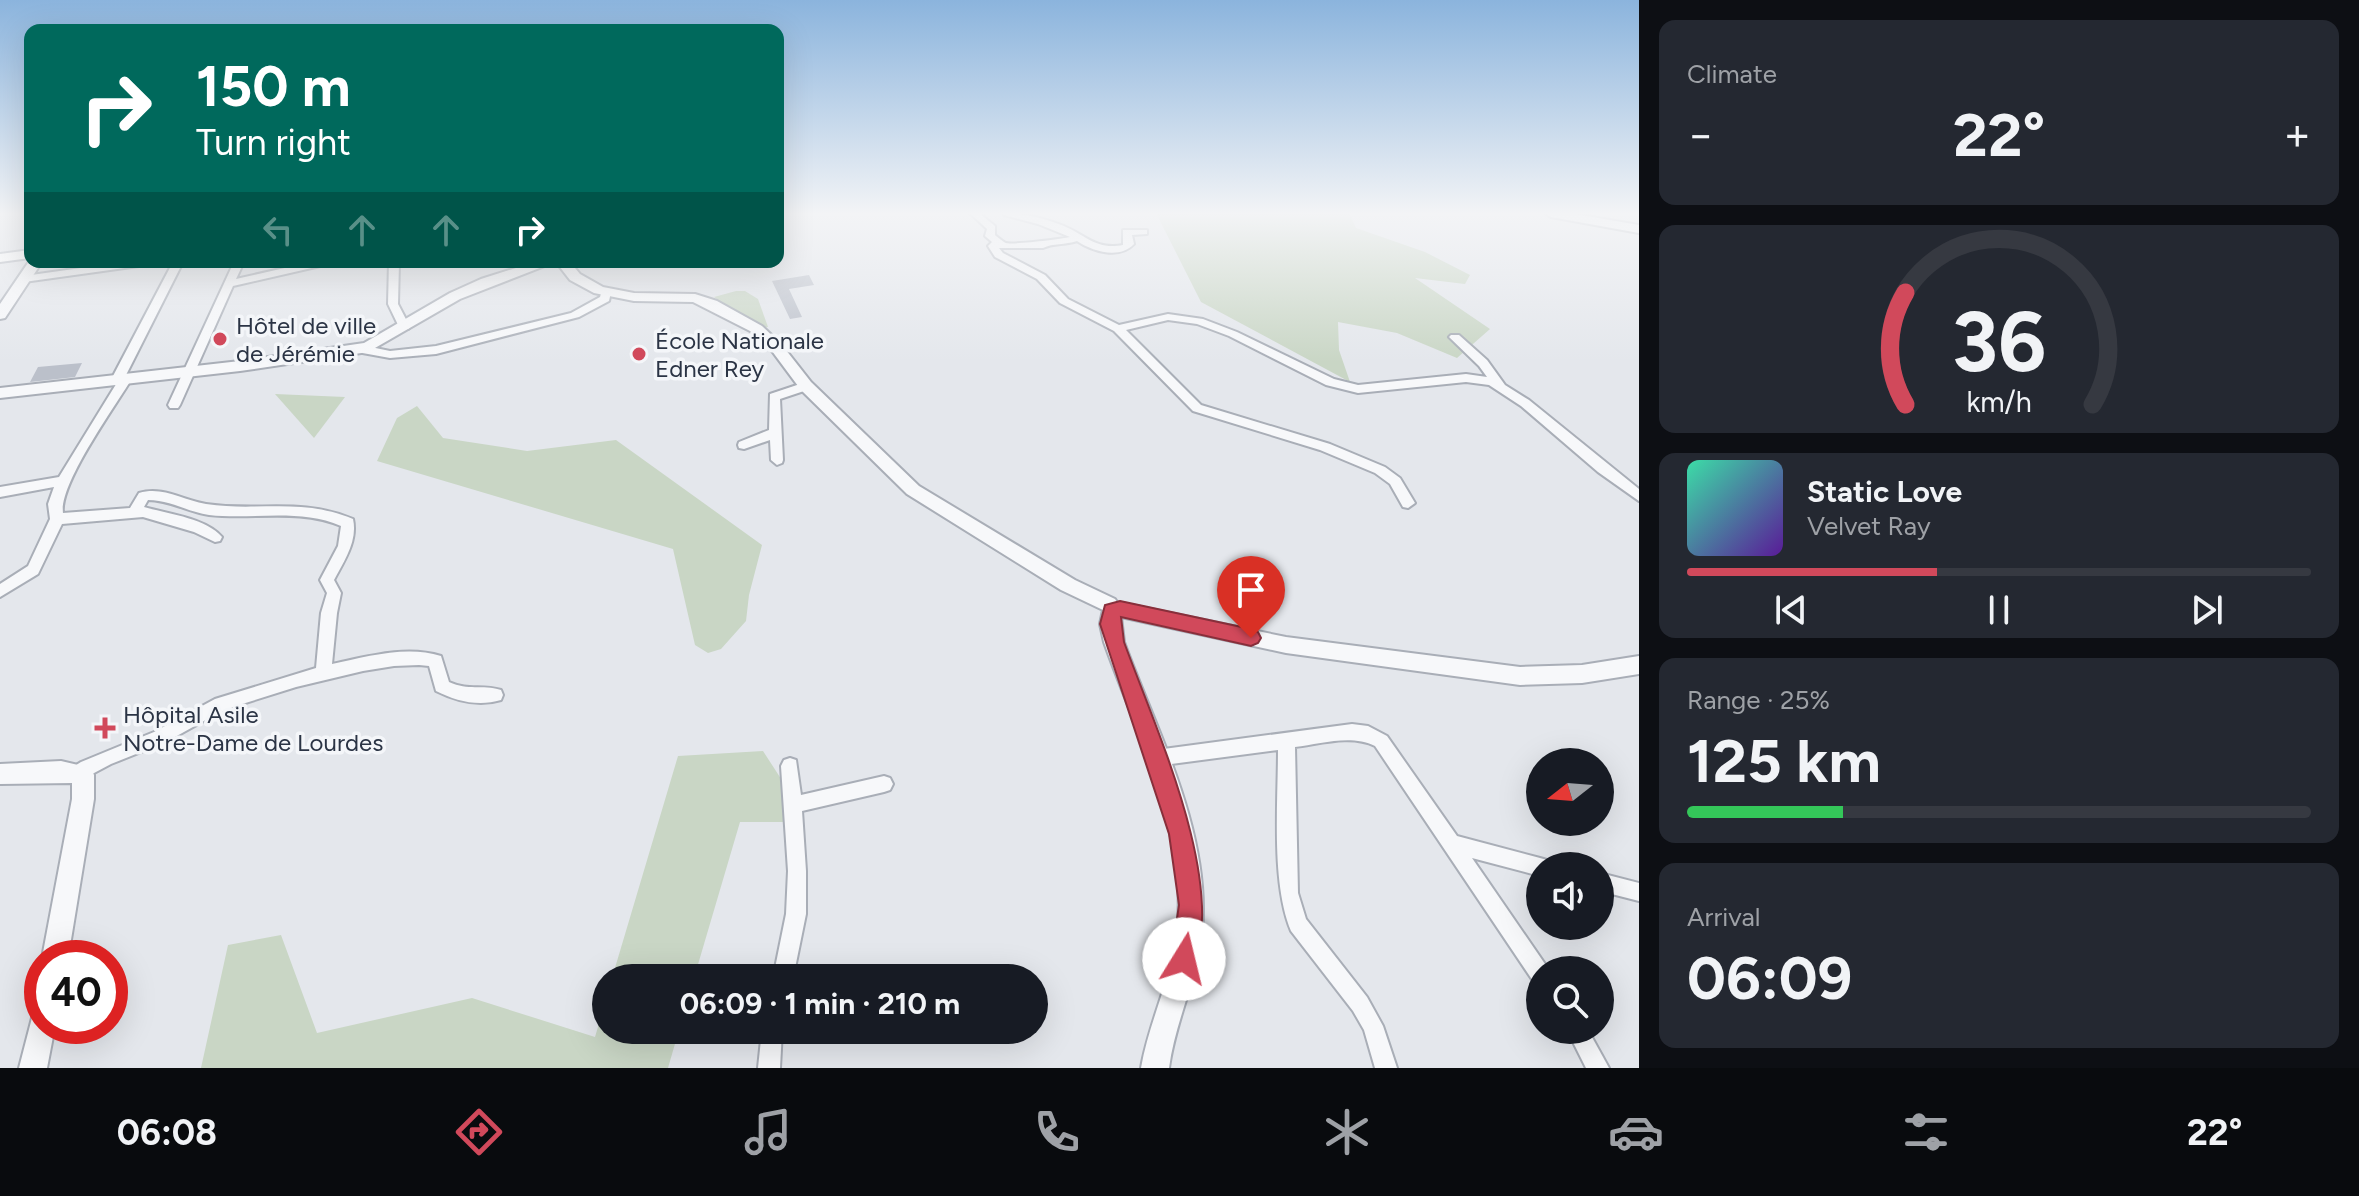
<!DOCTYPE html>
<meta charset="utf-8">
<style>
body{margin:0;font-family:Figtree,sans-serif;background:#242831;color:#f1f3f6;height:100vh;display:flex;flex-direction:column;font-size:30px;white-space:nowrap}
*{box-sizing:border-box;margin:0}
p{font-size:26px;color:#9ea1a6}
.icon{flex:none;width:44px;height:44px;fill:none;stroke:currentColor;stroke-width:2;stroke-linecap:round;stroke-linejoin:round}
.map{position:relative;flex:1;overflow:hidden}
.drawer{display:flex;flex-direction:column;gap:20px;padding:20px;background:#0d0f14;width:720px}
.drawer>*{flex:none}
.hud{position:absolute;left:24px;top:24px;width:760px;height:244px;border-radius:16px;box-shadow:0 8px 32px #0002;background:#00695c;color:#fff;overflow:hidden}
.needle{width:52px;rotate:253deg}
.buttons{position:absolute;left:1526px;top:748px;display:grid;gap:16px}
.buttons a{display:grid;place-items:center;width:88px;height:88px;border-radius:50%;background:#171b24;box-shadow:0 8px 32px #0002;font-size:40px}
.speed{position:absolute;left:24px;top:940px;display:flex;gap:16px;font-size:40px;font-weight:700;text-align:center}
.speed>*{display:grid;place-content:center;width:104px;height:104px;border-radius:50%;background:#171b24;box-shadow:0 8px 32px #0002;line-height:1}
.speed .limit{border:12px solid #d22;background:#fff;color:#111}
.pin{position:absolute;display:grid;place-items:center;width:68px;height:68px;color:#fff;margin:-82px -34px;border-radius:50% 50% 50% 0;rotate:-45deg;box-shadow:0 0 8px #0007}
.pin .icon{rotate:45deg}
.me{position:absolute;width:88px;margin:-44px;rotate:9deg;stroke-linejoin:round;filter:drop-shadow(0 0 6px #0008)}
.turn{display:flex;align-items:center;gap:28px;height:168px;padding:0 40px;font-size:36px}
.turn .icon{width:104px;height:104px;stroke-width:2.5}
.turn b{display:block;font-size:56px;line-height:68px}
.lanes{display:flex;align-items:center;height:76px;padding:0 40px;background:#0003;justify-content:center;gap:40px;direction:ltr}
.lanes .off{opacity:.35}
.big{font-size:60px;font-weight:700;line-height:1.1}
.drawer .card{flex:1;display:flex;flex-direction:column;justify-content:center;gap:12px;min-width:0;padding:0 28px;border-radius:16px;background:#242831}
.drawer .dial{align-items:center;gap:0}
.dial svg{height:208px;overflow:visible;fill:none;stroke:#363941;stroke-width:7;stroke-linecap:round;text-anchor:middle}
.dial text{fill:#f1f3f6;stroke:none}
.song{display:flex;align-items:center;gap:24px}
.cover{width:96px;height:96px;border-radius:12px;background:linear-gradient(135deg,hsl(160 70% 55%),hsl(270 70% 35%))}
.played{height:8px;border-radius:4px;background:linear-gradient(90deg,#d1495b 40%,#363941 40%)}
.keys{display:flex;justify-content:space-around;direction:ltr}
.heat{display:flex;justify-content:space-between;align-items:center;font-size:44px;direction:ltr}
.charge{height:12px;border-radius:6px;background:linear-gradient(90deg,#34c759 25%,#363941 0)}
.trip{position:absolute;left:592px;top:964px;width:456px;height:80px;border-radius:40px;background:#171b24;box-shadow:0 8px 32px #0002;font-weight:700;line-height:80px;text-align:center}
.menu{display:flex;height:128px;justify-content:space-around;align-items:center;background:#090b0e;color:#9ea1a6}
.menu .icon{width:56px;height:56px}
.menu .current{color:#d1495b}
.menu b{font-size:36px;color:#f1f3f6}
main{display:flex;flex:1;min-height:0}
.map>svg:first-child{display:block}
</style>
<main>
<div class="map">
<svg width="1639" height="1068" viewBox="0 0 1639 1068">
<rect width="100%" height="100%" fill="#e4e7ec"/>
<g fill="#c9d6c5">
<polygon points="1156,213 1349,213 1356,228 1425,252 1470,275 1465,284 1415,278 1490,329 1457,358 1397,333 1338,322 1339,350 1350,382 1201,302"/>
<polygon points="736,291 745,291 758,299 768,327 758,328 714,297"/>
<polygon points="275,394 345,397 314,438"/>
<polygon points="417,406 443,438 527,451 616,440 762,545 749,595 746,621 721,649 708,653 695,645 673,549 377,461 397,418"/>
<polygon points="763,751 787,788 785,822 740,822 694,978 612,978 678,756"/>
<polygon points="281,935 317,1033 472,998 595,1037 606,1000 606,1030 679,1030 668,1068 201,1068 228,945"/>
</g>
<g fill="#bbc0ca">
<polygon points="809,275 814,285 789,289 802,317 790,319 772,281"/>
<polygon points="82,363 75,377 30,382 38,367"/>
</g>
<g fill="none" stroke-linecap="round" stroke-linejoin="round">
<g stroke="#a9aeb7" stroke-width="4">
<g id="minor">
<path d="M970,213H979L995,226V235C996,236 1005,243 1006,243C1013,245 1062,239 1070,237L1038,224L1004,215L1003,213C1024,213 1044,218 1064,226C1087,236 1096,250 1123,245V230H1147V234L1132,235L1134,244C1119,260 1092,251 1077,241C1065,245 1053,243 1043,248H999L1003,253L1045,275L1068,299L1119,325L1168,314L1203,319L1237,332L1334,379L1358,385L1466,374L1487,377L1479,366L1449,337L1451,335H1459L1487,360L1505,385L1529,400L1639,489V501L1598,472L1521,406L1489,385L1466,382L1358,393L1326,385L1229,336L1197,324L1168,320L1126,330L1201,405L1330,444L1385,467L1400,478L1415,503L1408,508L1403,507L1390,484L1375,473L1320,450L1193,411L1114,331L1060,303L1037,279L995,257L988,246L992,242L985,236L987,229Z"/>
<polygon points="124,262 151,262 146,265 24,282 19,279 24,276"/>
<path d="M173,262H183L126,375L131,380C114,408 59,484 63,513L130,508L139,493C163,486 182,500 206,504C258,512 300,497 353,519C358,541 344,561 334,580L341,593L337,613L332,664C366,657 406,645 441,656L449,682C469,691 481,684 501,690L503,695L501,700C478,707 456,701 436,691L429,666L419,665L394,666L363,671L296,687L239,705L218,713L166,742L111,764L79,781L73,779L70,773L73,767L81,762L154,732L215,699L316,668L321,613L327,593L320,580L338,546L341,526C299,508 253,520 209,515C188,512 170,500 148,500L144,507C168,514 206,518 222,537L220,541L215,542L194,532L143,517L62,524L38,574L0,597V584L28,566L50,519L48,504L54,487L0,497V487L59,477L118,381L113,376Z"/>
<polygon points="234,262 244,262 236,279 311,262 330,262 329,264 233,286 180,405 178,408 170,408 168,405"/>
<polygon points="389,262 399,262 398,304 410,327 408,329 400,329 388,304"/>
<polygon points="606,289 611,292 609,301 579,317 436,354 390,358 357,352 355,349 361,345 390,351 436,346 571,313 600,297 602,290"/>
<polygon points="806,382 812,386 810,389 780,399 783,460 782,463 777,465 771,460 770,440 744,449 739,448 738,445 739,442 769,430 770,394"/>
<path d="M1352,724L1368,726L1387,736L1457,836L1540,858L1547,860L1549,866H1540V876L1472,858L1547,967L1548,970H1540V984L1533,981L1375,746C1351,734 1320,744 1295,747L1298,893L1306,919L1367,997L1383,1026L1397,1068H1375L1364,1030L1353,1011L1291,931C1271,883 1278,803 1278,750L1156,766L1150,764L1147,758L1150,752L1156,750Z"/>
<polygon points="790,758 796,760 801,795 884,776 890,778 893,784 890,790 884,792 802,811 806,871 806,914 793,978 773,978 786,914 788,871 781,766 784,760"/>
<polygon points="1600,873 1639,883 1639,901 1600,891"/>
<polygon points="762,1030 782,1030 780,1068 758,1068"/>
<polygon points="1567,1030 1588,1030 1609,1068 1586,1068"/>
</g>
</g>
<g stroke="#a9aeb7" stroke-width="4">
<g id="tertiary">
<polygon points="1545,213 1569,213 1639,225 1639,233 1551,217"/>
<polygon points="30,260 30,262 42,262 5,318 0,319 0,304"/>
<polygon points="535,262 555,262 460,299 368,352 240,371 0,398 0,388 240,361 364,343 450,293 481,279"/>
<path d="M556,262H570L580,274L603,287L634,293L695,294L717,301L762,326L782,345L811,382L919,486L1075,580L1115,599L1117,602L1286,637L1520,667L1582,665L1639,656V674L1582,683L1520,685L1286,653L1121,617L1124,642C1157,732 1211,832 1202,931C1198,978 1175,1021 1169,1068H1141C1149,1021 1172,978 1177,932C1189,836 1135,730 1104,642L1100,624L1103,610L1061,590L907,494L801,390L772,351L752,332L693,302L634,301L594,293L570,280Z"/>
<polygon points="61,761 91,768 94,775 94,799 68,958 42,958 72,799 72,783 0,784 0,764"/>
<polygon points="42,1010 42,1026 55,1026 47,1068 19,1068 33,1014"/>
</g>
</g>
<g stroke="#a9aeb7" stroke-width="4">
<polygon id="secondary" points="30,250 30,258 0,262 0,254"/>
</g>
<use href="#minor" fill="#f7f8fa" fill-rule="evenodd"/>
<use href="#tertiary" fill="#f7f8fa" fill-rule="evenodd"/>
<use href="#secondary" fill="#fff" fill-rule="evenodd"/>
</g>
<linearGradient id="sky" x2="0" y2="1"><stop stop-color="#8bb4dd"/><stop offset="0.59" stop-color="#f3f4f6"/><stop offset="1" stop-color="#f3f4f6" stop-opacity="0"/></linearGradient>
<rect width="1639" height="362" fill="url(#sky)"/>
<path fill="#d1495b" stroke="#882f3b" stroke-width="2" d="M1120,601L1251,629L1258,632L1261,638L1258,643L1251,646L1121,617L1124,642C1154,725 1228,883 1193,968L1184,972L1175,968L1171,959L1179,905L1169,834L1100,624L1105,605Z"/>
<g fill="#d1495b" stroke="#f4f6f9" stroke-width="3">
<circle cx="220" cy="339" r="8"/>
<circle cx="639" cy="354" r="8"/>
<path d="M101 716h8v8h8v8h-8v8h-8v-8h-8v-8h8z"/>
</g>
<g text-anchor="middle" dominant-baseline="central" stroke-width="7" stroke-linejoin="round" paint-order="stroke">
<g font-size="24" fill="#2b3445" stroke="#f4f6f9" text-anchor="start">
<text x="236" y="325">Hôtel de ville<tspan x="236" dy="28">de Jérémie</tspan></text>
<text x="655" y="340">École Nationale<tspan x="655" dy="28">Edner Rey</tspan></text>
<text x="123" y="714">Hôpital Asile<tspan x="123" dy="28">Notre-Dame de Lourdes</tspan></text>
</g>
</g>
</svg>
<div class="buttons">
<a><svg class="needle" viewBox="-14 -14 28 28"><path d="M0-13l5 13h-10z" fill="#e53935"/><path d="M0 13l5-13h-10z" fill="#9ea1a6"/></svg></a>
<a><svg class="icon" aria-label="sound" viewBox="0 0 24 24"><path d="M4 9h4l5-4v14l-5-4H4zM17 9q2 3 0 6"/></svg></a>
<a><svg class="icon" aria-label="search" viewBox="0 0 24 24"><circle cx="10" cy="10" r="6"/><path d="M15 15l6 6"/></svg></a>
</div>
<div class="speed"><div class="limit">40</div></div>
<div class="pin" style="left:1251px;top:638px;background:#d93025"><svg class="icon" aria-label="arrive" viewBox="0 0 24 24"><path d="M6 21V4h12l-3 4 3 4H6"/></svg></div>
<svg class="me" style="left:1184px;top:959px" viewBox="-20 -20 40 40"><circle r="19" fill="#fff"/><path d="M0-13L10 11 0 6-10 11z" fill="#d1495b"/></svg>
<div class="trip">06:09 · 1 min · 210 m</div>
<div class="hud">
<div class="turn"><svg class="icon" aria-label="right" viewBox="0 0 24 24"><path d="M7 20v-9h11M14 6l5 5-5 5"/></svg><div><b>150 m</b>Turn right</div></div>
<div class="lanes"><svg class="icon off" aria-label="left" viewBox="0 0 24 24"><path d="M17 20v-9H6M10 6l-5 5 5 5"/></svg><svg class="icon off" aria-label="ahead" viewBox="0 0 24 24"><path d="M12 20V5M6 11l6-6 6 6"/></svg><svg class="icon off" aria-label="ahead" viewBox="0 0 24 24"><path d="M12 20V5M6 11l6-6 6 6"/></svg><svg class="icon" aria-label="right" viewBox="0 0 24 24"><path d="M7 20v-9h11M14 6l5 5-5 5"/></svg></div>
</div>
</div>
<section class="drawer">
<div class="card"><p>Climate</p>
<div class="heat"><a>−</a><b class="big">22°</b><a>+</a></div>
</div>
<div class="card dial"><svg viewBox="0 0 100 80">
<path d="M14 69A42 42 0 1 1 86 69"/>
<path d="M14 69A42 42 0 0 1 14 26" stroke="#d1495b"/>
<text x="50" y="56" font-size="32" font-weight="700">36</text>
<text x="50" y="72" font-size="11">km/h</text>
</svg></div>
<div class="card">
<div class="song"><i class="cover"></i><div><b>Static Love</b><p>Velvet Ray</p></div></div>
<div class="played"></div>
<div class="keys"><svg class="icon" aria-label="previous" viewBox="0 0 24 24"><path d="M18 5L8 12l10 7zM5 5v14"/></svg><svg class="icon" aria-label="pause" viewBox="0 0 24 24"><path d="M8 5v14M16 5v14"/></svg><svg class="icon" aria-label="next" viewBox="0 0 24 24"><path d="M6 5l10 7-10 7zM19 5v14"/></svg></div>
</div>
<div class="card"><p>Range · 25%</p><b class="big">125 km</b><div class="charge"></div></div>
<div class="card"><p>Arrival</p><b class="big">06:09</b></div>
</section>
</main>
<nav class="menu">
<b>06:08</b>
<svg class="icon current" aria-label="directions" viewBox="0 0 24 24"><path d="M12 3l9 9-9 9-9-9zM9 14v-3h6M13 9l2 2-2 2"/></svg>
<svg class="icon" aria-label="music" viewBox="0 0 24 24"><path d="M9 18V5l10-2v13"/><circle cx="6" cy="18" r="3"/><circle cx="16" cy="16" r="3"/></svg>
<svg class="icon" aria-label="phone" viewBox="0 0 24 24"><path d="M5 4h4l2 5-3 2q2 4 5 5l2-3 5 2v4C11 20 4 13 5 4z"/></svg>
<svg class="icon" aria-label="climate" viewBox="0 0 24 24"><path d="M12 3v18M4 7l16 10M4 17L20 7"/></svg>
<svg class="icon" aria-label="car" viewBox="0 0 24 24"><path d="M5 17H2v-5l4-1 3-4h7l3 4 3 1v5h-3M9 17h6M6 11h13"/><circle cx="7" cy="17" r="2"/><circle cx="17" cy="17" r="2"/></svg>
<svg class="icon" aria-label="filters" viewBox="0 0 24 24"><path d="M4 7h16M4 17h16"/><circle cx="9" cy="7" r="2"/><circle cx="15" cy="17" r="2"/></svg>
<b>22°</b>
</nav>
